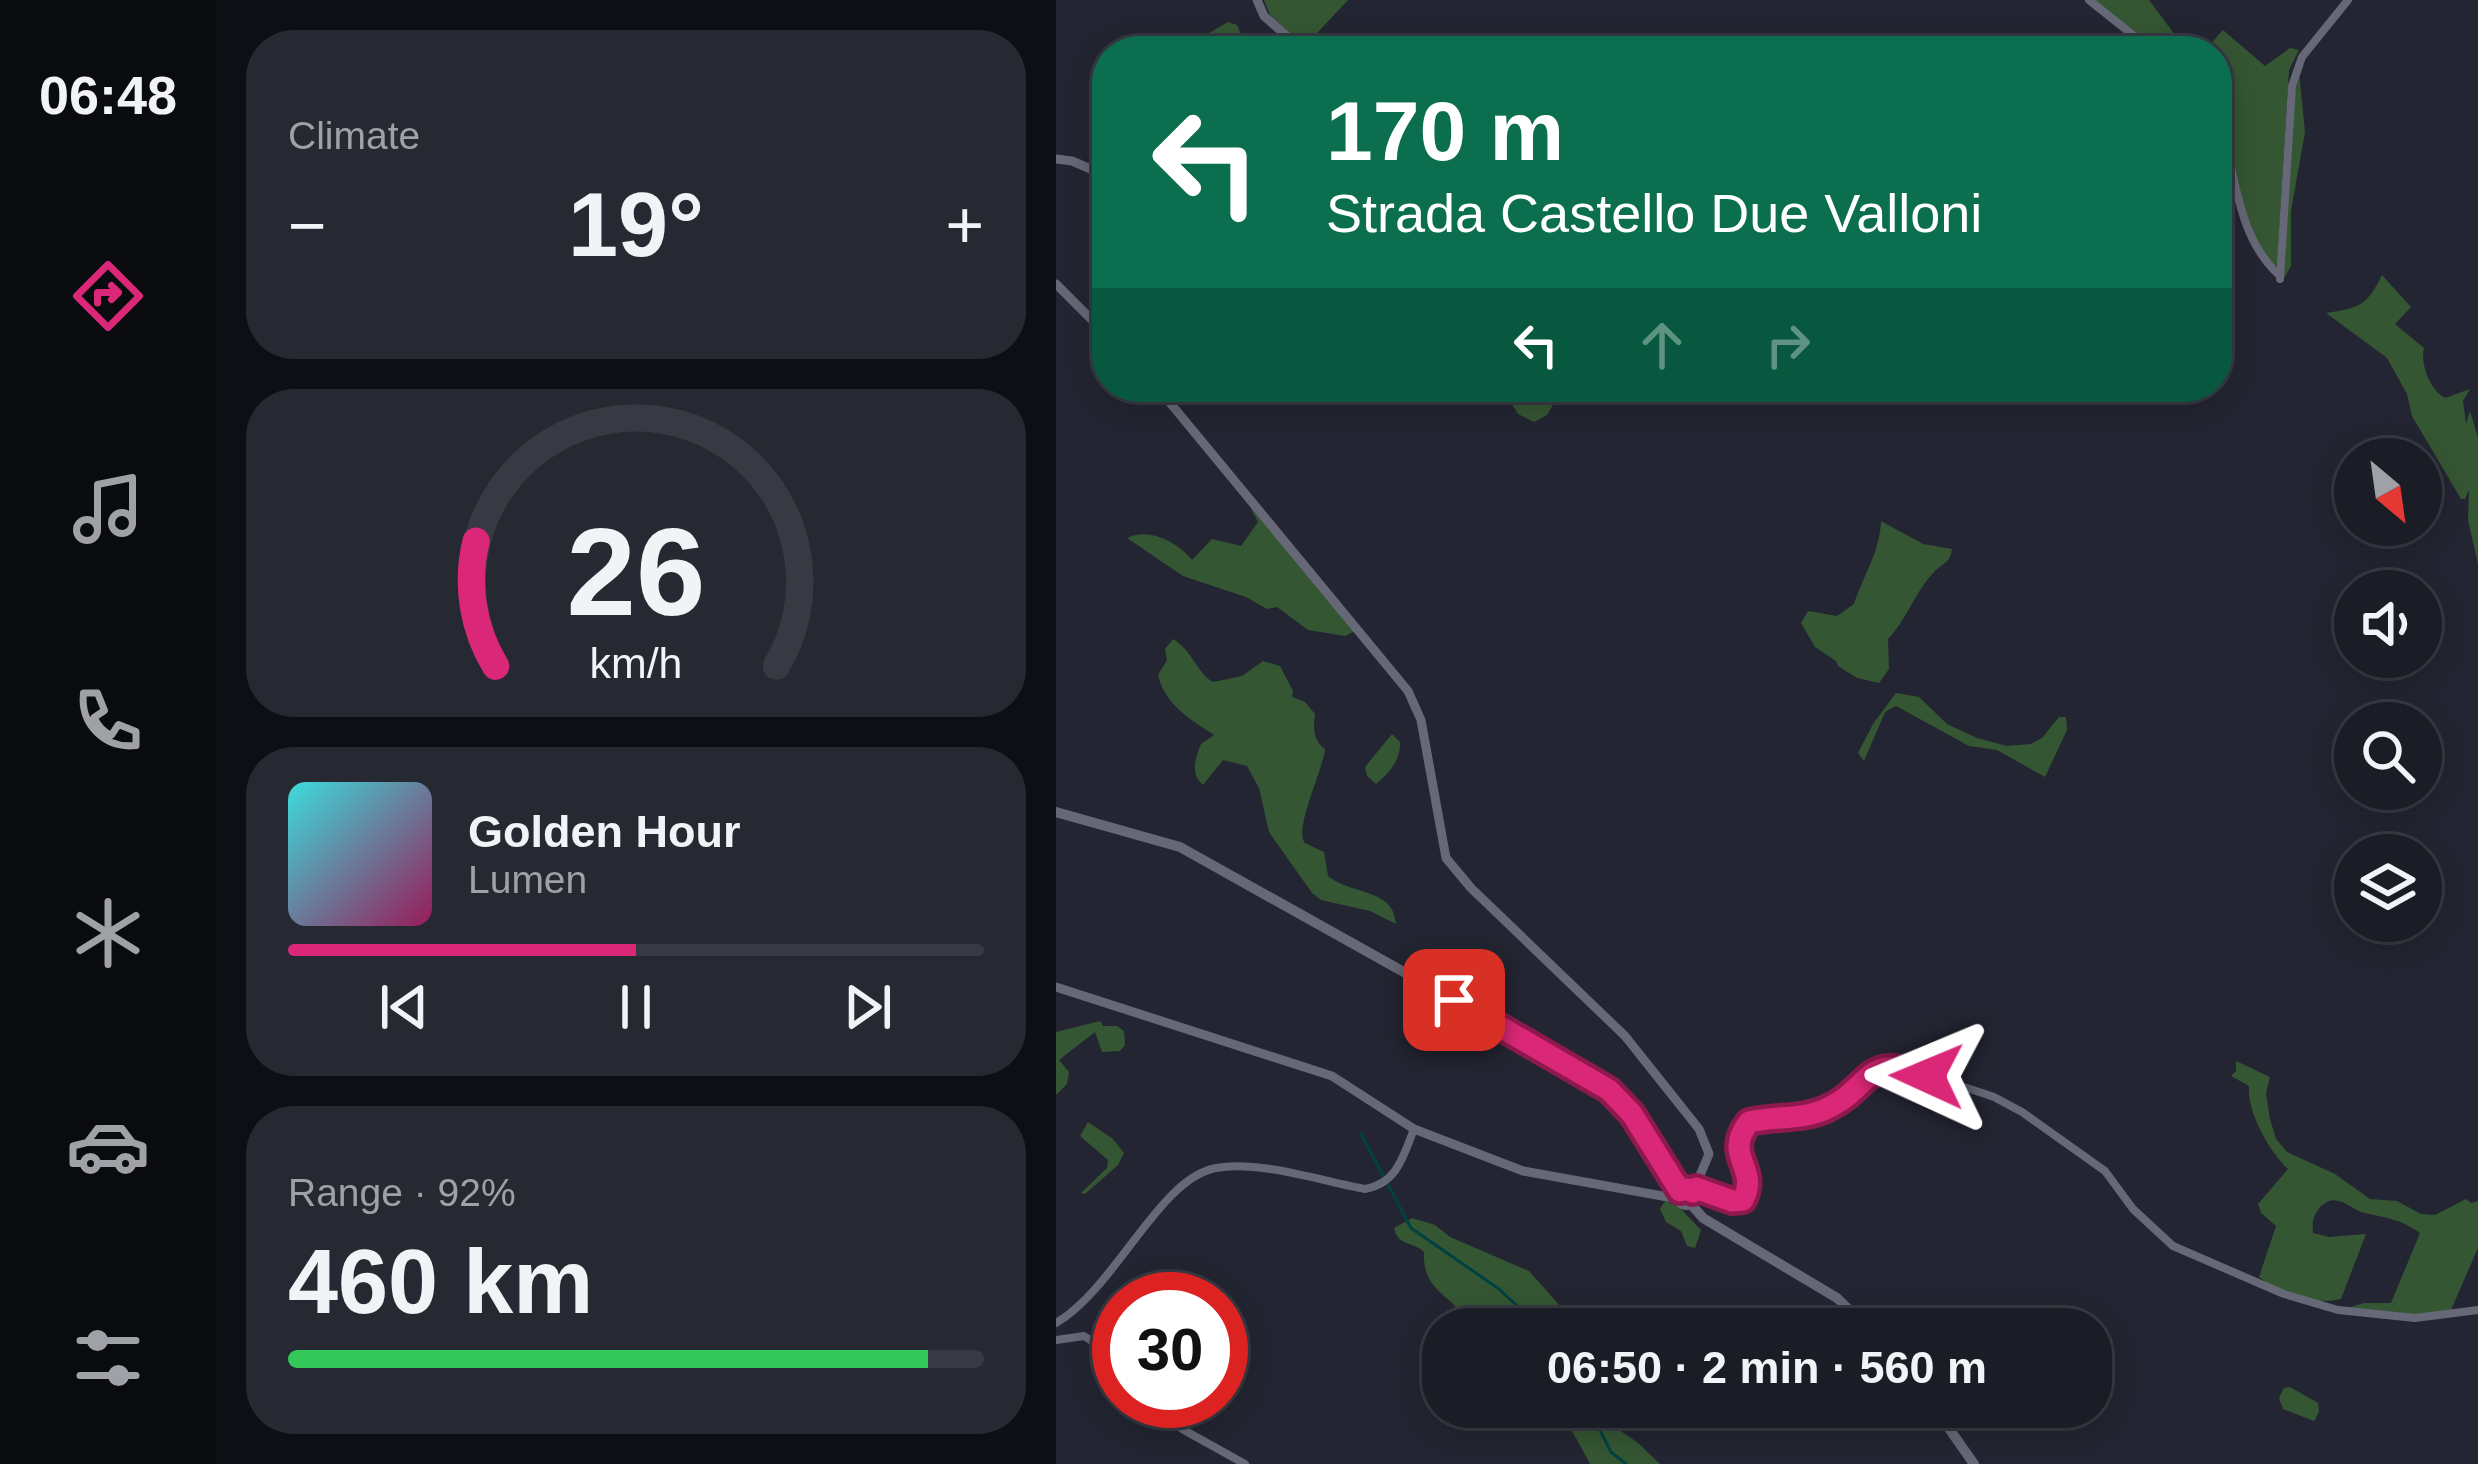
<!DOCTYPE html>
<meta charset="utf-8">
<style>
body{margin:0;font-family:Arial,sans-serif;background:#272932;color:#f1f3f6;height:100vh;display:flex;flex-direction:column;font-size:45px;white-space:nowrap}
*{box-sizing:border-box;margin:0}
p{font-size:39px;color:#9fa1a7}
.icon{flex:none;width:66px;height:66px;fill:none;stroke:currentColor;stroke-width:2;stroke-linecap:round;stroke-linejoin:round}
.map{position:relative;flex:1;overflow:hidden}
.drawer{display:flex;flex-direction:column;gap:30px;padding:30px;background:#0e0f15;width:840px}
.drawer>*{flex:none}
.hud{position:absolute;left:36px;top:36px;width:1140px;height:366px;border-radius:48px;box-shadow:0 6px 30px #0003,0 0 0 3px #383a43;background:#0b6e4f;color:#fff;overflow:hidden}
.needle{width:78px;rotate:151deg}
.controls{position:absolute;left:1278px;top:438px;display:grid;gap:24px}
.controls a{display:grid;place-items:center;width:108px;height:108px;border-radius:50%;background:#1a1c26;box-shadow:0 6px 30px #0003,0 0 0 3px #383a43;font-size:60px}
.speed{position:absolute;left:36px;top:1272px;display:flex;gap:24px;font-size:60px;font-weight:700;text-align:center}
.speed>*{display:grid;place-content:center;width:156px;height:156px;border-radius:50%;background:#1a1c26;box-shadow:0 6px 30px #0003,0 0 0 3px #383a43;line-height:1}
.speed .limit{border:18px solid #d22;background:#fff;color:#111}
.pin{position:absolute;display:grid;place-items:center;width:102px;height:102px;color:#fff;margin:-51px;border-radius:24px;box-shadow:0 6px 18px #0006}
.me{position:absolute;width:132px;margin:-66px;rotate:271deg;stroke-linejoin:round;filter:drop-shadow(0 0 9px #0008)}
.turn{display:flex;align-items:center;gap:42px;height:252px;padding:0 36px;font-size:54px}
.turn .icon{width:156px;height:156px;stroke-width:2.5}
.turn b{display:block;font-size:84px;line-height:102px}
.lanes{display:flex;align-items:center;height:114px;padding:0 36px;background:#0003;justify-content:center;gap:60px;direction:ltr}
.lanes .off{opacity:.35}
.big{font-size:90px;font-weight:800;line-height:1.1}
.drawer .widget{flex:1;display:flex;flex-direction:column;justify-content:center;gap:18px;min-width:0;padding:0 42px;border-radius:48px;background:#272932}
.drawer .dial{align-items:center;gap:0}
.dial svg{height:312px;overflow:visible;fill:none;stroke:#383a43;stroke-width:7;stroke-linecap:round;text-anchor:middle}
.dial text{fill:#f1f3f6;stroke:none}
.song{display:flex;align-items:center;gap:36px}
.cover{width:144px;height:144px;border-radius:18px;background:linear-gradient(135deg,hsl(180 70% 55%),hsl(330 70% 35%))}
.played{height:12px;border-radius:6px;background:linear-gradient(90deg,#db2777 50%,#383a43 50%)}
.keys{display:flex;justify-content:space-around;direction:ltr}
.heat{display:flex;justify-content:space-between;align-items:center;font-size:66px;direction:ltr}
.charge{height:18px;border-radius:9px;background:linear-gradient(90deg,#34c759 92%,#383a43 0)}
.trip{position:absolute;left:366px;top:1308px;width:690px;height:120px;border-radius:48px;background:#1a1c26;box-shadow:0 6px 30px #0003,0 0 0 3px #383a43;font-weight:800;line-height:120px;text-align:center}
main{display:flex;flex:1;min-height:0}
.menu{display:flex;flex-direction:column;width:216px;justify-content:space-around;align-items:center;background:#0a0b0f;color:#9fa1a7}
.menu .icon{width:84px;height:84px}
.menu .selected{color:#db2777}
.menu b{font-size:54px;color:#f1f3f6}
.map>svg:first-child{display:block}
</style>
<main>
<nav class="menu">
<b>06:48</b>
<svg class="icon selected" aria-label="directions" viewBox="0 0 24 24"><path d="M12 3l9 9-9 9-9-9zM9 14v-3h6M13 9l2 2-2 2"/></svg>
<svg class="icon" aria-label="music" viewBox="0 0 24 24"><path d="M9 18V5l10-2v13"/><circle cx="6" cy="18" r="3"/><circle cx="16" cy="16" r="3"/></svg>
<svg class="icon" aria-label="phone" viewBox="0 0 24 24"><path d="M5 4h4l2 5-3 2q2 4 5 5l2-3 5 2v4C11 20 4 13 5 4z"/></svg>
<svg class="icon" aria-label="climate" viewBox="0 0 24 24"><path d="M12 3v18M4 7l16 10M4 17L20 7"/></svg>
<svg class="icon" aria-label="car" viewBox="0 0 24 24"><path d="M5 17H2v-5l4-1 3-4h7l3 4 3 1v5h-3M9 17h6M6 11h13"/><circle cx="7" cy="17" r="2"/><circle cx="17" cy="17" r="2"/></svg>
<svg class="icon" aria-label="filters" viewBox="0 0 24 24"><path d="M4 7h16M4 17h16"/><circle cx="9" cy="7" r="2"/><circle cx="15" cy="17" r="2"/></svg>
</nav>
<section class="drawer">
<div class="widget"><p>Climate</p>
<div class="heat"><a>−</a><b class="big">19°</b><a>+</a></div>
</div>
<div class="widget dial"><svg viewBox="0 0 100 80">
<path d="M14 69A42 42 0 1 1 86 69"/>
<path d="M14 69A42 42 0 0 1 9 37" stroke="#db2777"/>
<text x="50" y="56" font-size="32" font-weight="700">26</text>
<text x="50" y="72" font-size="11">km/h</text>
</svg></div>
<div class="widget">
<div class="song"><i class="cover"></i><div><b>Golden Hour</b><p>Lumen</p></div></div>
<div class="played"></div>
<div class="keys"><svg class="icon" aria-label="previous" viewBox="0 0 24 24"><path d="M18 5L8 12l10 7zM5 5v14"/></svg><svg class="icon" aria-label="pause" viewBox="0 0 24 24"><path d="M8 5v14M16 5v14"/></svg><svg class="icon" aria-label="next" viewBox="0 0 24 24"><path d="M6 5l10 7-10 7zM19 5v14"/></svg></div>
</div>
<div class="widget"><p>Range · 92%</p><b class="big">460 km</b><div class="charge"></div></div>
</section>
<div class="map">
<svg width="1422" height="1464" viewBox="0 0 1422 1464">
<rect width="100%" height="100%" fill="#232532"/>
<g fill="#355633">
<polygon points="208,0 292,0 249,46 214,15"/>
<polygon points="1035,0 1093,0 1131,51 1100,51"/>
<polygon points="172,22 181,25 193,51 136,51 146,37"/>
<path d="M1167,30L1209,66L1234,48L1243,50L1233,70L1221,266C1194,251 1165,140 1161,108C1159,90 1161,70 1161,51H1148Z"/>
<polygon points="1243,72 1249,132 1235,211 1235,266 1228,278 1238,98"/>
<path d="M1326,275L1355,307L1339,324L1368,348C1364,364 1374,390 1389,398L1414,389L1407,401L1410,424L1414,411L1422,438V564L1412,520L1413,490L1409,499H1405L1356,416L1351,394L1331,358L1270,313C1303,308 1311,306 1326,275Z"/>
<polygon points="445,387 502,387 506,389 491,415 478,422 462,414"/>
<path d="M200,507L299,631L289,636L252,630L221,607L211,609L190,597L127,576L71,538C92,527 122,542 136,560L156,539L185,546L202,522L195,509Z"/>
<path d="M825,521L867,544L896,549C894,563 888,562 878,572C859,592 851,619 832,639L833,669L823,683L801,678L782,666L780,661L759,647L745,623L752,611L781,616L798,604C807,576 824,552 825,521Z"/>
<path d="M117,639C136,650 141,673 157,682L186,676L207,661L224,666L237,691L236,697L249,702L259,714C257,728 257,740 269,749C268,767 237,831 249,843C251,844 266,851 268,852L272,876C295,895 338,888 340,924L314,911L265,900L256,893L213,832L203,788L191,766L167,760L147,785C134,773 139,759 145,744L158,735C134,719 109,705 102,675L111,660L109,649Z"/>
<polygon points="840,693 863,697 891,724 921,738 951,746 975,744 986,738 1003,717 1010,717 1011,730 989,777 941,750 913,746 840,706 829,712 808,761 802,753 817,724"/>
<path d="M336,734L344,742C345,760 333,773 320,784L311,776L309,767Z"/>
<polygon points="44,1021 47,1026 61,1026 68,1031 69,1045 64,1051 46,1052 39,1032 3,1060 13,1072 11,1084 0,1095 0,1032"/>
<path d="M1180,1061L1214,1077L1210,1093L1214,1119L1220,1139L1231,1152L1279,1174L1314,1199L1341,1201L1365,1214L1379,1215L1410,1199L1415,1203L1422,1201V1248L1395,1310L1357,1318L1288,1309L1308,1303H1335L1364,1233C1345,1219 1330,1218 1309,1213C1293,1209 1281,1191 1265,1206C1257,1215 1256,1222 1257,1233L1273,1237L1310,1234L1285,1299C1259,1306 1223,1293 1203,1277L1220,1226L1205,1213L1202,1204L1232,1169C1213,1151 1191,1112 1193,1086L1175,1076L1180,1071Z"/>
<polygon points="32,1122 57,1139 68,1153 62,1165 29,1194 25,1193 51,1168 52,1160 24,1136"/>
<polygon points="609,1201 622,1206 645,1230 639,1248 631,1246 625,1231 610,1222 604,1209"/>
<path d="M356,1218L379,1225L394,1237L473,1271L506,1308L543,1329H427C408,1323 404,1310 394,1301C376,1286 367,1276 368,1252C357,1241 342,1247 338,1228Z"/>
<polygon points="1234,1387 1262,1403 1263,1412 1258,1421 1227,1409 1223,1398 1228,1388"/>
<polygon points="495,1407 564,1407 560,1416 548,1420 581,1442 604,1464 534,1464 514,1427"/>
</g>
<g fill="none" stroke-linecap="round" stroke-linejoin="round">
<g stroke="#004242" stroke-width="3">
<polyline points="305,1134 355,1228 443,1289 486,1329"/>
<polyline points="532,1407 555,1452 570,1464"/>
</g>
<g stroke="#666877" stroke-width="8">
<polyline points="1033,0 1097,51"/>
<path d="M1161,113C1180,166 1178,233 1222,274"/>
<polyline points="1224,279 1236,86 1246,57 1292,0"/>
<path d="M640,1188L676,1201L687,1200C704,1167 666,1157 693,1122L770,1109L817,1073L842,1065L938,1097L966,1112L1049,1171L1077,1209L1117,1246L1228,1294L1282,1310L1359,1318L1422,1310"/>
<path d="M0,1323C60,1288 103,1178 160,1168C202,1160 266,1181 309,1189C341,1183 347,1157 358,1129"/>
<polyline points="0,1340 28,1336 53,1352 63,1365"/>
<polyline points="93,1401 126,1429 189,1464"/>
</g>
<g stroke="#666877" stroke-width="9">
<polyline points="201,0 208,16 248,51"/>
<polyline points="0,159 16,161 51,176"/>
<polyline points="0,284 51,335"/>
<polyline points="101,387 352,691 365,720 390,858 415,888 569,1036 643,1129 653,1154 637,1192"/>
<polyline points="0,987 276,1076 358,1129 467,1171 623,1199"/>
</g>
<g stroke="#666877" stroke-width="10">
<polyline points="0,812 124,847 498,1056 553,1090 576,1114 624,1191"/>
<circle cx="630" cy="1197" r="8"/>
<polyline points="634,1203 647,1218 781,1298 813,1329"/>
<polyline points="878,1407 918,1464"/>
</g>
</g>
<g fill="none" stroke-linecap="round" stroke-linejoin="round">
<g stroke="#8e194d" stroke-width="30">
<path id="route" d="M398,1000L553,1090L576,1114L624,1191L631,1189L637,1192L640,1188L676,1201L687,1200C704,1167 666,1157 693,1122C718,1116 746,1120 770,1109C818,1087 806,1052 871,1076"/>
</g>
<use href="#route" stroke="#db2777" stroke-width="21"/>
</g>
</svg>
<div class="controls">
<a><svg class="needle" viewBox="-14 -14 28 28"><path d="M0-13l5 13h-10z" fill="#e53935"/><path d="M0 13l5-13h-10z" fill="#9fa1a7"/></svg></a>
<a><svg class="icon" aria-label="sound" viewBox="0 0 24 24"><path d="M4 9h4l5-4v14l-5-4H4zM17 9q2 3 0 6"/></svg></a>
<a><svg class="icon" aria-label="search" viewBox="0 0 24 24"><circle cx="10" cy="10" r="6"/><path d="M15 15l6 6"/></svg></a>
<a><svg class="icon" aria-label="layers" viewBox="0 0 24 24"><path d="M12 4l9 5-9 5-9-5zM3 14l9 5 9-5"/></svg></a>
</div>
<div class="speed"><div class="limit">30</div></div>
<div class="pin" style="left:398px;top:1000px;background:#d93025"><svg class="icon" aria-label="arrive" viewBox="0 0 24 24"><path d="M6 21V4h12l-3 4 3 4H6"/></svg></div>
<svg class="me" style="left:871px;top:1076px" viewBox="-20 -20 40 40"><path d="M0-17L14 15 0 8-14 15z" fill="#db2777" stroke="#fff" stroke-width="4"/></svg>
<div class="trip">06:50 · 2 min · 560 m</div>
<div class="hud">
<div class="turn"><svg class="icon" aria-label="left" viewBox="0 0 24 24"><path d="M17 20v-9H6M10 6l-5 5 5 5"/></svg><div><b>170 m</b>Strada Castello Due Valloni</div></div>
<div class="lanes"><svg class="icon" aria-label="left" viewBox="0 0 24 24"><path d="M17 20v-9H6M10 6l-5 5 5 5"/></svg><svg class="icon off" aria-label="ahead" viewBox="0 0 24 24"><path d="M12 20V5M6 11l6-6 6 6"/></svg><svg class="icon off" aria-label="right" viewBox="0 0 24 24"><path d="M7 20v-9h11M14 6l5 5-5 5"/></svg></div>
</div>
</div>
</main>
